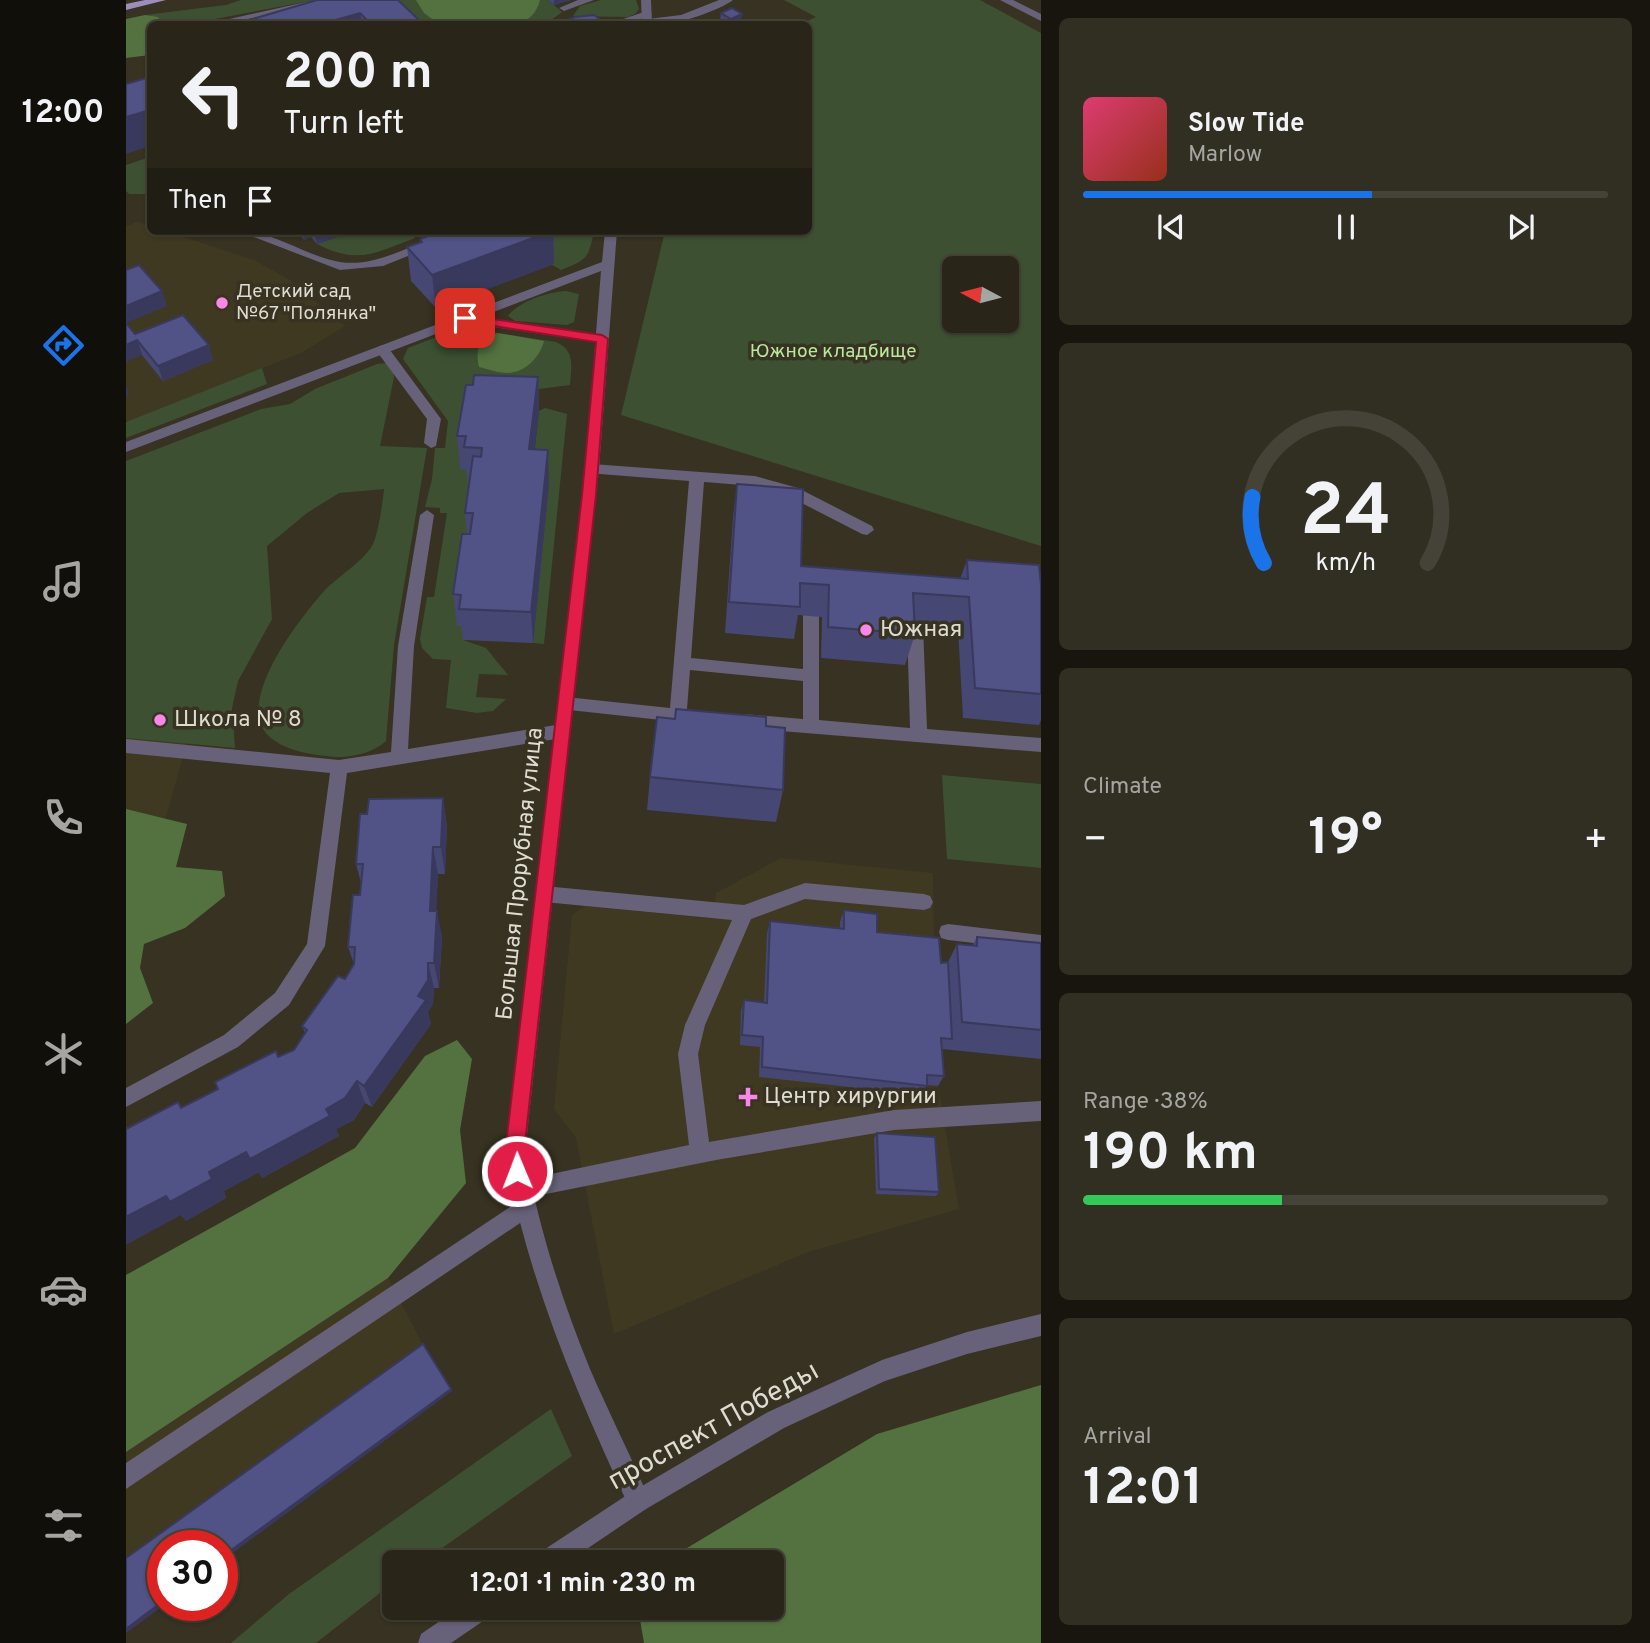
<!DOCTYPE html>
<meta charset="utf-8">
<style>
body{margin:0;font-family:Overpass,sans-serif;background:#312e22;color:#f1f3f6;height:100vh;display:flex;flex-direction:column;font-size:26px;white-space:nowrap}
*{box-sizing:border-box;margin:0}
p{font-size:23px;color:#a5a5a2}
.icon{flex:none;width:38px;height:38px;fill:none;stroke:currentColor;stroke-width:2;stroke-linecap:round;stroke-linejoin:round}
.map{position:relative;flex:1;overflow:hidden}
.panel{display:flex;flex-direction:column;gap:18px;padding:18px;background:#17150e;width:609px}
.panel>*{flex:none}
.hud{position:absolute;left:21px;top:21px;width:665px;height:214px;border-radius:10px;box-shadow:0 2px 5px #0004,0 0 0 2px #454338;background:#292619;color:#f1f3f6;overflow:hidden}
.needle{width:46px;rotate:277deg}
.buttons{position:absolute;left:816px;top:256px;display:grid;gap:14px}
.buttons a{display:grid;place-items:center;width:77px;height:77px;border-radius:10px;background:#292619;box-shadow:0 2px 5px #0004,0 0 0 2px #454338;font-size:35px}
.speed{position:absolute;left:21px;top:1530px;display:flex;gap:14px;font-size:35px;font-weight:700;text-align:center}
.speed>*{display:grid;place-content:center;width:91px;height:91px;border-radius:50%;background:#292619;box-shadow:0 2px 5px #0004,0 0 0 2px #454338;line-height:1}
.speed .limit{border:10px solid #d22;background:#fff;color:#111}
.pin{position:absolute;display:grid;place-items:center;width:60px;height:60px;color:#fff;margin:-30px;border-radius:14px;box-shadow:0 4px 10px #0006}
.me{position:absolute;width:77px;margin:-38px;rotate:359deg;stroke-linejoin:round;filter:drop-shadow(0 0 5px #0008)}
.turn{display:flex;align-items:center;gap:24px;height:147px;padding:0 21px;font-size:32px}
.turn .icon{width:91px;height:91px;stroke-width:2.5}
.turn b{display:block;font-size:49px;line-height:60px}
.then{display:flex;align-items:center;height:66px;padding:0 21px;background:#0003;gap:14px;font-size:26px}
.big{font-size:52px;font-weight:700;line-height:1.1}
.panel .card{flex:1;display:flex;flex-direction:column;justify-content:center;gap:10px;min-width:0;padding:0 24px;border-radius:10px;background:#312e22}
.panel .dial{align-items:center;gap:0}
.dial svg{height:182px;overflow:visible;fill:none;stroke:#454338;stroke-width:7;stroke-linecap:round;text-anchor:middle}
.dial text{fill:#f1f3f6;stroke:none}
.song{display:flex;align-items:center;gap:21px}
.cover{width:84px;height:84px;border-radius:10px;background:linear-gradient(135deg,hsl(340 70% 55%),hsl(10 70% 35%))}
.played{height:7px;border-radius:4px;background:linear-gradient(90deg,#1a73e8 55%,#454338 55%)}
.keys{display:flex;justify-content:space-around;direction:ltr}
.heat{display:flex;justify-content:space-between;align-items:center;font-size:38px;direction:ltr}
.charge{height:10px;border-radius:5px;background:linear-gradient(90deg,#34c759 38%,#454338 0)}
.trip{position:absolute;left:256px;top:1550px;width:402px;height:70px;border-radius:10px;background:#292619;box-shadow:0 2px 5px #0004,0 0 0 2px #454338;font-weight:700;line-height:70px;text-align:center}
main{display:flex;flex:1;min-height:0}
.menu{display:flex;flex-direction:column;width:126px;justify-content:space-around;align-items:center;background:#100f0a;color:#a5a5a2}
.menu .icon{width:49px;height:49px}
.menu .on{color:#1a73e8}
.menu b{font-size:32px;color:#f1f3f6}
.map>svg:first-child{display:block}
</style>
<main>
<nav class="menu">
<b>12:00</b>
<svg class="icon on" aria-label="directions" viewBox="0 0 24 24"><path d="M12 3l9 9-9 9-9-9zM9 14v-3h6M13 9l2 2-2 2"/></svg>
<svg class="icon" aria-label="music" viewBox="0 0 24 24"><path d="M9 18V5l10-2v13"/><circle cx="6" cy="18" r="3"/><circle cx="16" cy="16" r="3"/></svg>
<svg class="icon" aria-label="phone" viewBox="0 0 24 24"><path d="M5 4h4l2 5-3 2q2 4 5 5l2-3 5 2v4C11 20 4 13 5 4z"/></svg>
<svg class="icon" aria-label="climate" viewBox="0 0 24 24"><path d="M12 3v18M4 7l16 10M4 17L20 7"/></svg>
<svg class="icon" aria-label="car" viewBox="0 0 24 24"><path d="M5 17H2v-5l4-1 3-4h7l3 4 3 1v5h-3M9 17h6M6 11h13"/><circle cx="7" cy="17" r="2"/><circle cx="17" cy="17" r="2"/></svg>
<svg class="icon" aria-label="filters" viewBox="0 0 24 24"><path d="M4 7h16M4 17h16"/><circle cx="9" cy="7" r="2"/><circle cx="15" cy="17" r="2"/></svg>
</nav>
<div class="map">
<svg width="915" height="1643" viewBox="0 0 915 1643">
<rect width="100%" height="100%" fill="#373221"/>
<g fill="#403921">
<polygon points="11,222 24,226 24,231 39,231 128,260 164,280 219,326 175,353 0,422 0,226"/>
<polygon points="0,590 74,696 27,863 0,876"/>
<polygon points="655,858 807,873 808,949 820,1049 809,1049 812,1086 833,1209 682,1252 488,1334 450,1138 428,1109 446,915 459,906 588,919 590,893"/>
<polygon points="262,1278 298,1347 326,1391 96,1561 96,1545 37,1545 38,1605 0,1633 0,1452"/>
</g>
<g fill="#3d5132" fill-rule="evenodd">
<polygon points="115,0 189,0 62,24 29,24 33,21 19,15 100,5"/>
<polygon points="244,0 422,0 436,12 420,24 297,24 279,9"/>
<polygon points="475,0 510,0 513,9 509,14 502,17 447,16 454,6"/>
<path d="M658,0H854L915,33V546L495,415L539,231H682V24H675L690,17ZM828,268H880V320H828Z"/>
<polygon points="24,157 24,194 3,194 0,191 0,165"/>
<path d="M229,231H287L289,238C249,253 232,265 191,244Z"/>
<path d="M366,231H468C462,259 462,259 435,270Z"/>
<path d="M440,291L453,294L448,322L441,325L389,321L382,316C393,301 422,292 440,291Z"/>
<path d="M344,324L366,327L321,340L322,343L366,332L430,342C450,351 445,366 444,385L413,389L389,384L335,468L343,469L359,480L337,640L360,648L382,675L353,674L350,697L380,699L367,711L351,713L320,708L325,660L307,659L296,648L294,639L301,597H308L321,513H314V508L299,507L306,479L309,448H319L322,421L277,359L282,348Z"/>
<path d="M262,363L267,369L268,377L254,446L301,448L268,645L260,741C244,755 220,759 200,756C182,754 164,751 149,741C100,710 175,617 199,590C212,577 237,561 246,546C252,536 257,501 258,489L213,493L181,513L141,546L146,619L112,681L106,708L109,748L0,738V461L135,409L164,404L189,389L251,364Z"/>
<polygon points="136,368 141,384 0,438 0,422"/>
<polygon points="419,408 441,414 418,644 407,643 423,483 405,482 413,411"/>
<polygon points="816,775 915,784 915,868 821,859"/>
<polygon points="425,1409 446,1456 295,1563 268,1563 268,1582 190,1643 105,1643 163,1594"/>
</g>
<g fill="#537240">
<path d="M290,0H414C410,14 403,21 389,24H313L298,13Z"/>
<polygon points="19,15 32,17 34,21 24,24 24,55 0,58 0,19"/>
<path d="M371,333L418,341C414,357 399,373 381,373C373,373 361,369 353,367C349,348 353,341 371,333Z"/>
<polygon points="0,809 61,824 50,867 96,871 99,896 59,928 18,944 14,968 27,1003 0,1024"/>
<polygon points="331,1040 346,1059 334,1130 340,1183 262,1278 0,1452 0,1275 229,1148 299,1056"/>
<polygon points="915,1385 915,1643 518,1643 512,1608 646,1608 646,1563 536,1563 751,1434"/>
</g>
<g fill="none" stroke-linecap="round" stroke-linejoin="round">
<g fill="#676179" fill-rule="evenodd">
<polygon points="189,0 209,0 99,24 81,24"/>
<polygon points="452,0 468,0 438,11 433,8"/>
<path d="M593,0H607C591,12 534,32 517,22L522,19L555,15Z"/>
<polygon points="874,0 887,0 915,14 915,21"/>
<polygon points="521,11 526,14 525,16 497,24 482,24"/>
<path d="M112,231C149,231 179,256 214,262C260,269 300,231 344,231L257,266L214,270Z"/>
<polygon points="339,315 476,335 483,339 476,343 334,322 332,319"/>
<polygon points="256,345 261,346 315,419 310,446 305,448 298,443 301,419 249,349"/>
<polygon points="466,464 629,476 672,488 746,526 748,530 741,535 736,534 662,496 629,486 578,482 565,658 677,669 677,616 679,612 691,612 693,616 693,720 784,728 781,625 789,619 797,625 801,729 915,738 915,752 618,728 612,726 610,721 612,716 618,714 677,719 677,681 564,670 561,709 578,712 580,717 578,722 572,724 434,709 432,704 434,699 440,697 544,708 563,481 461,473 459,469 461,465"/>
<polygon points="301,510 308,515 288,646 282,749 436,724 442,726 444,731 442,736 436,738 221,773 199,946 163,1005 112,1047 0,1107 0,1088 98,1035 149,993 181,944 204,773 0,753 0,739 213,760 265,752 272,646 294,515"/>
<polygon points="679,883 798,894 804,896 807,902 804,908 798,910 679,899 625,919 579,1025 572,1054 583,1142 768,1110 915,1101 915,1121 768,1130 590,1160 400,1198 406,1201 409,1208 406,1215 0,1489 0,1463 396,1199 387,1196 384,1189 387,1182 563,1145 552,1054 559,1025 606,920 418,902 412,900 409,894 412,888 418,886 618,905"/>
<polygon points="822,924 915,935 915,951 822,940 815,938 813,932 815,926"/>
</g>
<g fill="#676179" fill-rule="evenodd">
<polygon points="515,0 525,0 526,24 516,24"/>
<path d="M479,231H491L473,469L399,1153C413,1228 435,1298 464,1369C483,1413 505,1456 524,1501L520,1509L512,1513L504,1509C451,1394 401,1279 379,1153L459,469L475,271L0,452V442L476,262Z"/>
</g>
<g fill="#676179" fill-rule="evenodd">
<polygon points="915,1314 915,1336 841,1354 759,1381 658,1428 520,1509 440,1563 406,1563 410,1555 504,1493 642,1412 756,1360 841,1332"/>
<polygon points="333,1608 366,1608 363,1617 325,1643 292,1643 295,1634"/>
</g>
<polygon fill="#9b8ebe" fill-rule="evenodd" points="19,0 40,0 0,10 0,4"/>
</g>
<g fill="#464772">
<polygon points="422,0 445,0 428,5"/>
<polygon points="206,1 297,24 110,24"/>
<polygon points="595,13 615,21 608,24 601,24 594,20"/>
<polygon points="171,231 229,231 191,244 185,237 178,240"/>
<polygon points="427,231 428,264 310,308 285,281 281,247 294,243 294,239"/>
<polygon points="9,334 87,360 37,381 16,355"/>
<polygon points="412,377 413,411 408,449 422,450 423,483 407,643 337,640 335,626 331,626 327,594 341,534 339,513 344,480 342,480 340,469 334,469 331,436 347,385"/>
<polygon points="611,484 675,566 834,579 841,560 915,585 915,720 913,725 837,718 832,629 788,625 789,634 779,665 695,658 696,617 672,615 668,639 599,633 607,517"/>
<polygon points="640,726 657,790 650,822 521,810 524,777"/>
<polygon points="317,798 321,826 319,874 312,874 310,911 316,937 313,988 308,988 307,1004 302,1012 305,1024 246,1107 239,1103 228,1120 210,1129 213,1136 136,1178 133,1172 98,1191 100,1198 60,1221 55,1215 52,1102 56,1107 168,1050 179,1033 176,1026 219,979 228,964 222,947 234,895 235,883 230,864 241,814"/>
<polygon points="718,910 751,932 815,963 822,962 831,944 846,946 851,937 915,943 915,1059 816,1049 818,1076 812,1086 801,1085 795,1095 633,1077 634,1047 614,1045 615,1011 618,1000 638,1003 641,933 644,921 714,928 714,922"/>
<polygon points="751,1133 813,1192 810,1196 750,1194 748,1138"/>
</g>
<g fill="#39395d">
<polygon points="428,0 445,0 428,5"/>
<polygon points="234,13 236,24 195,24"/>
<polygon points="616,14 615,21 608,24 604,24 605,19"/>
<polygon points="24,110 24,146 0,154 0,117"/>
<polygon points="176,231 184,231 185,237 178,240"/>
<polygon points="188,231 229,231 191,244"/>
<polygon points="427,231 428,264 310,308 306,275"/>
<polygon points="36,291 41,306 0,323 0,306"/>
<polygon points="11,340 16,355 0,362 0,345"/>
<polygon points="83,345 87,360 37,381 32,366"/>
<polygon points="412,377 413,411 405,482 403,449"/>
<polygon points="0,385 3,395 0,396"/>
<polygon points="422,450 423,483 407,643 405,612"/>
<polygon points="317,798 321,826 319,874 315,847"/>
<polygon points="307,847 312,874 309,937 304,911"/>
<polygon points="311,911 316,937 313,988 308,963"/>
<polygon points="302,963 308,988 307,1004 302,1012 305,1024 246,1107 238,1086 292,996"/>
<polygon points="231,1081 239,1103 228,1120 210,1129 213,1136 136,1178 133,1172 98,1191 100,1198 60,1221 55,1215 0,1245 0,1217 200,1109"/>
<polygon points="325,1389 326,1391 96,1561 96,1557"/>
<polygon points="37,1601 38,1605 0,1633 0,1629"/>
</g>
<g fill="#515285" stroke="#39395d" stroke-width="2">
<polygon points="191,0 272,0 297,24 241,24 239,23 243,22 234,13 195,24 110,24"/>
<polygon points="606,8 616,14 605,19 595,13"/>
<polygon points="468,15 480,24 431,24 449,17"/>
<polygon points="24,77 24,110 0,117 0,84"/>
<polygon points="315,231 426,231 306,275 281,247 296,242 294,239"/>
<polygon points="13,265 36,291 0,306 0,270"/>
<polygon points="57,315 83,345 32,366 11,340 0,345 0,323 9,334"/>
<polygon points="348,375 412,377 403,449 422,450 405,612 333,609 335,595 327,594 336,534 344,534 347,513 339,513 347,456 355,457 356,448 338,447 340,436 331,436 340,385 347,385"/>
<polygon points="611,484 677,489 675,566 842,579 841,560 913,565 915,585 915,694 849,688 843,597 787,593 789,634 702,627 703,585 674,583 674,607 603,602"/>
<polygon points="550,709 640,717 640,726 659,728 657,790 524,777 531,717 549,719"/>
<polygon points="317,798 315,847 307,847 304,911 311,911 308,963 302,963 302,980 292,996 300,1000 238,1086 231,1081 219,1098 200,1109 204,1116 124,1159 120,1152 83,1172 86,1179 44,1202 40,1196 0,1217 0,1129 52,1102 55,1108 92,1089 89,1082 150,1051 152,1057 168,1050 181,1030 176,1026 212,976 219,979 228,964 229,947 222,947 227,895 234,895 237,864 230,864 234,814 241,814 243,799"/>
<polygon points="718,910 751,914 751,932 813,938 815,963 822,962 826,1039 815,1038 818,1076 801,1075 801,1086 636,1067 637,1037 616,1035 618,1000 641,1003 644,921 718,929"/>
<polygon points="851,937 915,943 915,1030 836,1022 831,944 851,946"/>
<polygon points="751,1133 809,1137 813,1192 753,1189"/>
<polygon points="297,1344 325,1389 96,1557 96,1545 37,1545 37,1601 0,1629 0,1558"/>
</g>
<polygon fill="#e11d48" stroke="#92132f" stroke-width="2" points="339,315 476,335 482,339 470,495 398,1153 401,1171 398,1177 391,1180 385,1177 379,1153 456,495 470,342 335,321 335,316"/>
<g fill="#f987e8" stroke="#373221" stroke-width="2.5">
<circle cx="96" cy="303" r="7"/>
<circle cx="740" cy="630" r="7"/>
<circle cx="34" cy="720" r="7"/>
<path d="M618.5 1086.5h7v7h7v7h-7v7h-7v-7h-7v-7h7z"/>
</g>
<g text-anchor="middle" dominant-baseline="central" stroke-width="7" stroke-linejoin="round" paint-order="stroke">
<g font-size="19" fill="#dedbd0" stroke="#373221" text-anchor="start">
<text x="110" y="292">Детский сад<tspan x="110" dy="22">№67 "Полянка"</tspan></text>
</g>
<g font-size="19" fill="#b8e89c" stroke="#373221">
<text x="707" y="352">Южное кладбище</text>
</g>
<g font-size="23" fill="#dedbd0" stroke="#373221" text-anchor="start">
<text x="754" y="630">Южная</text>
<text x="48" y="720">Школа № 8</text>
<text x="638" y="1097">Центр хирургии</text>
</g>
<g font-size="23" fill="#dedbd0" stroke="#373221">
<text transform="translate(395 874) rotate(-84)">Большая Прорубная улица</text>
</g>
<g font-size="28" fill="#dedbd0" stroke="#373221">
<text transform="translate(588 1427) rotate(-29)">проспект Победы</text>
</g>
</g>
</svg>
<div class="buttons">
<a><svg class="needle" viewBox="-14 -14 28 28"><path d="M0-13l5 13h-10z" fill="#e53935"/><path d="M0 13l5-13h-10z" fill="#a5a5a2"/></svg></a>
</div>
<div class="speed"><div class="limit">30</div></div>
<div class="pin" style="left:339px;top:318px;background:#d93025"><svg class="icon" aria-label="arrive" viewBox="0 0 24 24"><path d="M6 21V4h12l-3 4 3 4H6"/></svg></div>
<svg class="me" style="left:391px;top:1171px" viewBox="-20 -20 40 40"><circle r="17" fill="#e11d48" stroke="#fff" stroke-width="3"/><path d="M0-11L8 9 0 5-8 9z" fill="#fff"/></svg>
<div class="trip">12:01 · 1 min · 230 m</div>
<div class="hud">
<div class="turn"><svg class="icon" aria-label="left" viewBox="0 0 24 24"><path d="M17 20v-9H6M10 6l-5 5 5 5"/></svg><div><b>200 m</b>Turn left</div></div>
<div class="then">Then<svg class="icon" aria-label="arrive" viewBox="0 0 24 24"><path d="M6 21V4h12l-3 4 3 4H6"/></svg></div>
</div>
</div>
<section class="panel">
<div class="card">
<div class="song"><i class="cover"></i><div><b>Slow Tide</b><p>Marlow</p></div></div>
<div class="played"></div>
<div class="keys"><svg class="icon" aria-label="previous" viewBox="0 0 24 24"><path d="M18 5L8 12l10 7zM5 5v14"/></svg><svg class="icon" aria-label="pause" viewBox="0 0 24 24"><path d="M8 5v14M16 5v14"/></svg><svg class="icon" aria-label="next" viewBox="0 0 24 24"><path d="M6 5l10 7-10 7zM19 5v14"/></svg></div>
</div>
<div class="card dial"><svg viewBox="0 0 100 80">
<path d="M14 69A42 42 0 1 1 86 69"/>
<path d="M14 69A42 42 0 0 1 9 40" stroke="#1a73e8"/>
<text x="50" y="56" font-size="32" font-weight="700">24</text>
<text x="50" y="72" font-size="11">km/h</text>
</svg></div>
<div class="card"><p>Climate</p>
<div class="heat"><a>−</a><b class="big">19°</b><a>+</a></div>
</div>
<div class="card"><p>Range · 38%</p><b class="big">190 km</b><div class="charge"></div></div>
<div class="card"><p>Arrival</p><b class="big">12:01</b></div>
</section>
</main>
